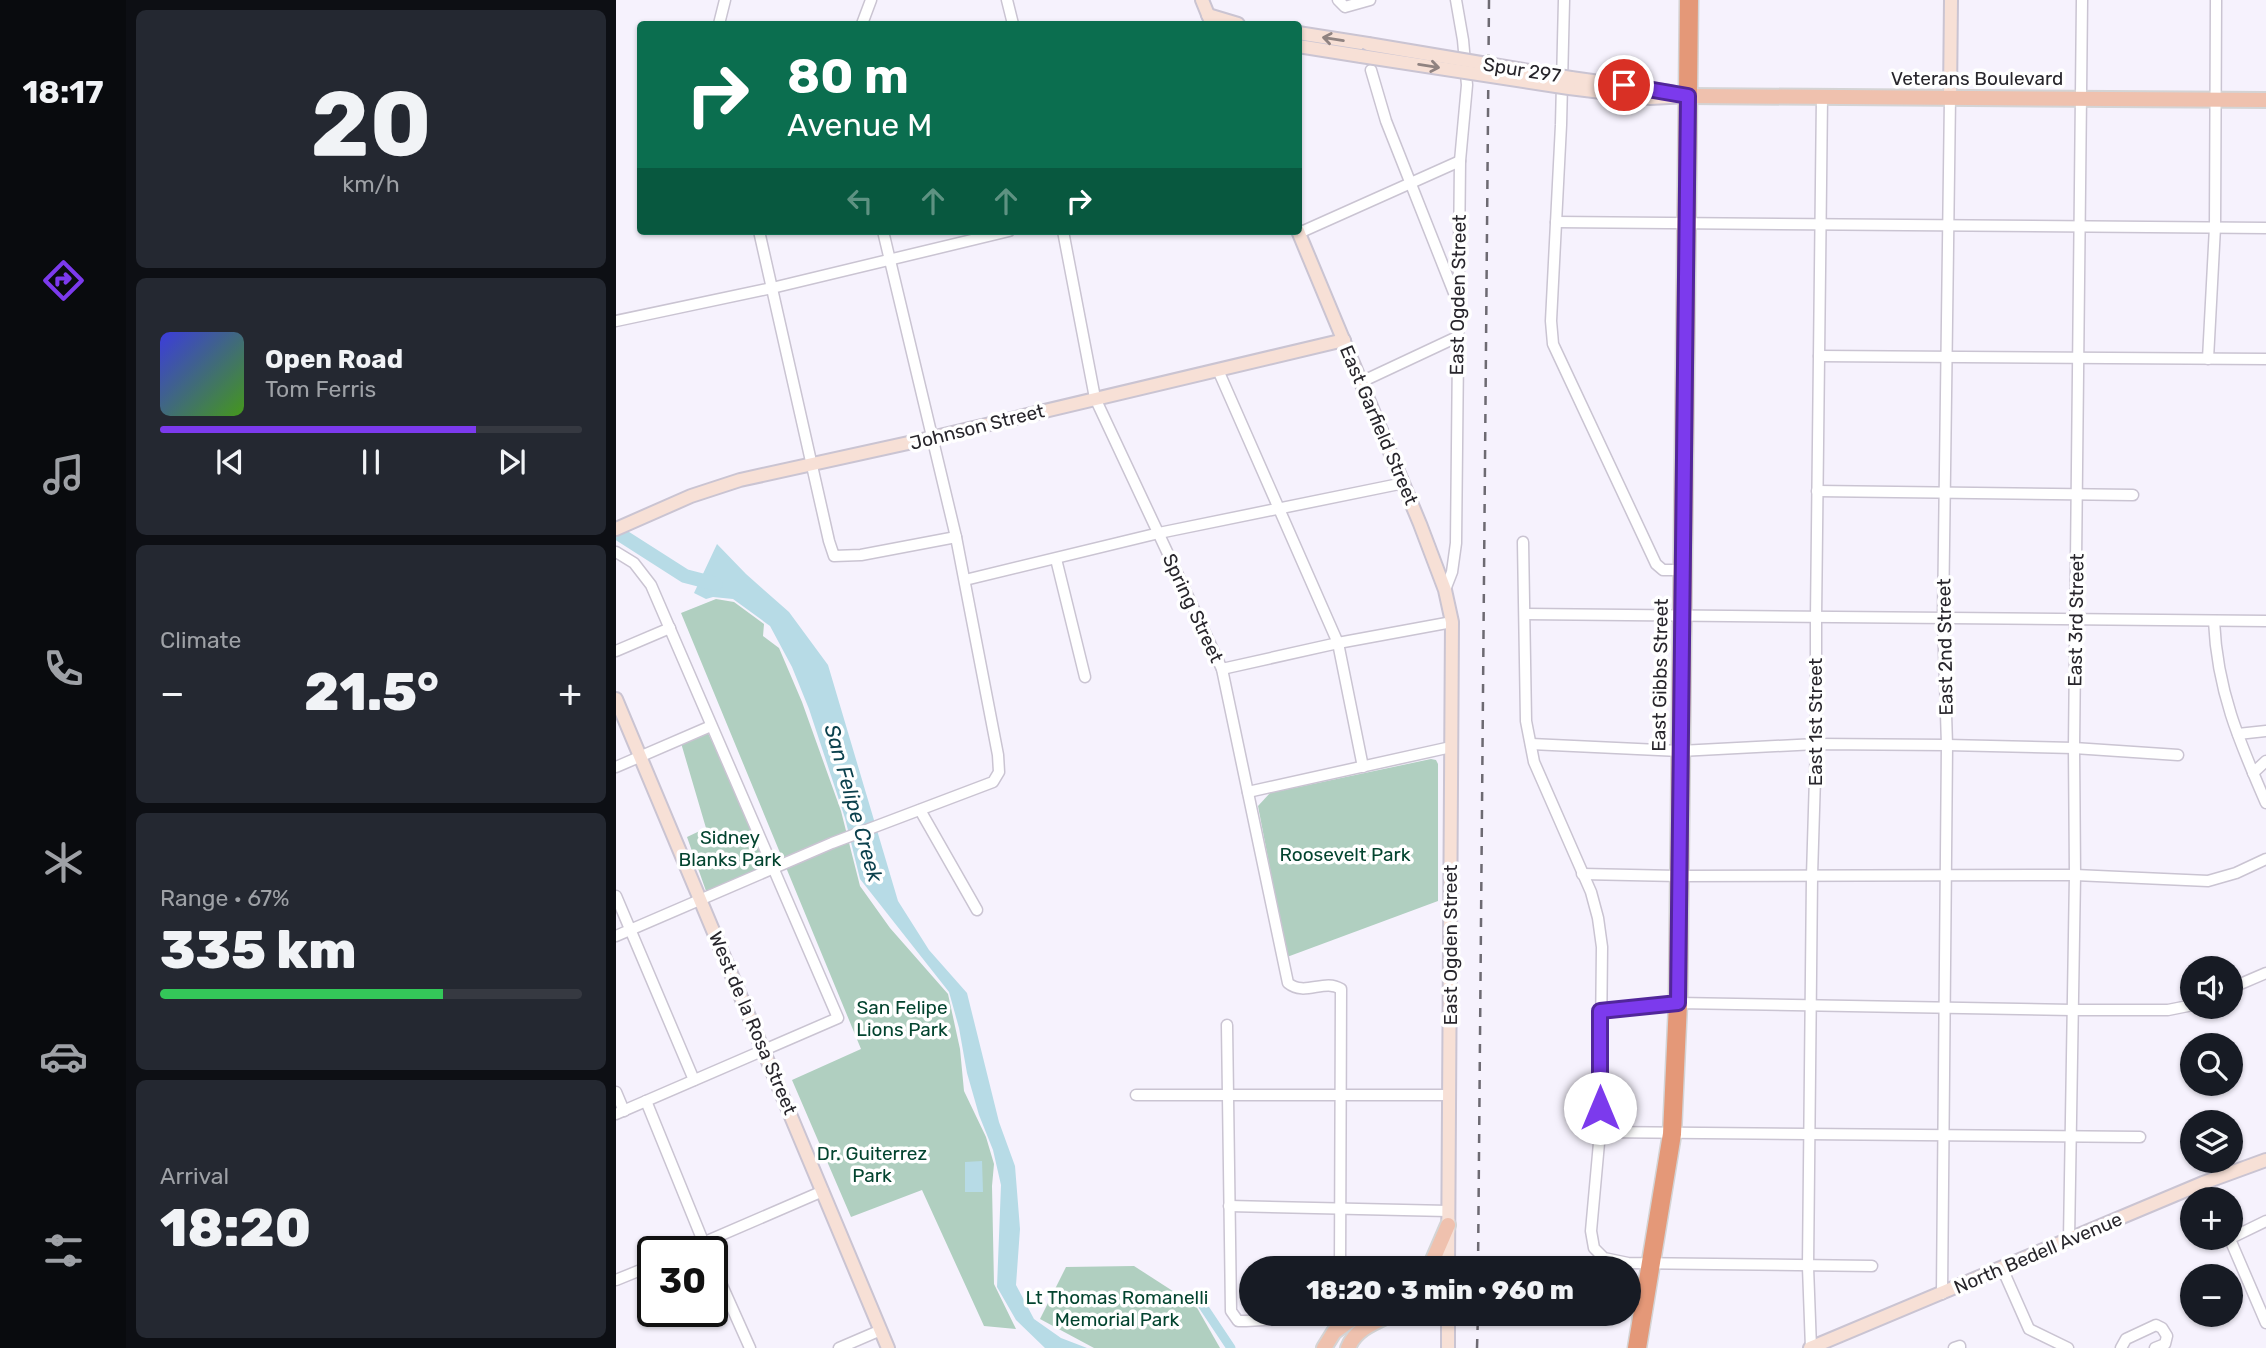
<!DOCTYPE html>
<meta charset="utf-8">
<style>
body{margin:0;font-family:Rubik,sans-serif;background:#242831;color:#f1f3f6;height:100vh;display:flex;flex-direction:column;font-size:26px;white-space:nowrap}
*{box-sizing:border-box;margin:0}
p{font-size:23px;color:#9ea1a6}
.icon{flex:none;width:38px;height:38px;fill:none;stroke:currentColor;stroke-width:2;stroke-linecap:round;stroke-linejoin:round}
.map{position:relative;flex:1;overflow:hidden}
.drawer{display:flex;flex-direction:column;gap:10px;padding:10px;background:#0d0f14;width:490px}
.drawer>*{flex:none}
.banner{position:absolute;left:21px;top:21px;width:665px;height:214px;border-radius:7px;box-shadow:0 2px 5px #0004;background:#0b6e4f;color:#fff;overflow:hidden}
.tools{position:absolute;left:1564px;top:956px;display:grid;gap:14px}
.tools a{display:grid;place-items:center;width:63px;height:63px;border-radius:50%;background:#171b24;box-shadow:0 2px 5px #0004;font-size:35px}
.speed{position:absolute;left:21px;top:1236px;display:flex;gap:14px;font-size:35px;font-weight:700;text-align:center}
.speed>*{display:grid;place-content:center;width:91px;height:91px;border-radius:50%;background:#171b24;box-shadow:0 2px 5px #0004;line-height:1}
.speed .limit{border:4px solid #111;border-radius:10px;background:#fff;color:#111}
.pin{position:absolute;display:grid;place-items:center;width:60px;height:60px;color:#fff;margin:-30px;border:4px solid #fff;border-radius:50%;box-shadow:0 2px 7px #0007}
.me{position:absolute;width:77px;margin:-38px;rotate:0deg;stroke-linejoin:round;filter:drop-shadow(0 0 5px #0008)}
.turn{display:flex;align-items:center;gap:24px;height:147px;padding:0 35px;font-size:32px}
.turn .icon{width:91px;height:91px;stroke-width:2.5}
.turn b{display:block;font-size:49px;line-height:60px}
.lanes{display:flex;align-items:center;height:66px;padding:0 35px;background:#0003;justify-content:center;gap:35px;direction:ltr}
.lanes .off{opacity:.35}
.big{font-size:52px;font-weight:800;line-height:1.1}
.drawer .widget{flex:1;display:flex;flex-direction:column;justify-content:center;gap:10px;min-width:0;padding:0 24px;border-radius:10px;background:#242831}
.drawer .dial{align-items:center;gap:0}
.dial b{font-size:91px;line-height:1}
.song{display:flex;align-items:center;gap:21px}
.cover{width:84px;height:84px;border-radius:10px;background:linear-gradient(135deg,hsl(240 70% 55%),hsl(100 70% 35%))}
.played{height:7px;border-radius:4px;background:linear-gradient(90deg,#7c3aed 75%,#363941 75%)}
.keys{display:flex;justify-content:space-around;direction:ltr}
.heat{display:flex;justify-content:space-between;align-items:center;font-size:38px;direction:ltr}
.charge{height:10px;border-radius:5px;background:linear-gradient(90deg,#34c759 67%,#363941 0)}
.trip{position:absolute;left:623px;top:1256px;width:402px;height:70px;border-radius:35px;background:#171b24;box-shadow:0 2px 5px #0004;font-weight:800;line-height:70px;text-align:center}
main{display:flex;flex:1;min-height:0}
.tabs{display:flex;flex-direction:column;width:126px;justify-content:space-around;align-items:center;background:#090b0e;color:#9ea1a6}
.tabs .icon{width:49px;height:49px}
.tabs .selected{color:#7c3aed}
.tabs b{font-size:32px;color:#f1f3f6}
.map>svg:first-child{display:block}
</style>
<main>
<nav class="tabs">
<b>18:17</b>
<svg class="icon selected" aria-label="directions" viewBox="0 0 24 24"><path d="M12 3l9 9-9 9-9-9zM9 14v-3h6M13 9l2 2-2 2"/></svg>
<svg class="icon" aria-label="music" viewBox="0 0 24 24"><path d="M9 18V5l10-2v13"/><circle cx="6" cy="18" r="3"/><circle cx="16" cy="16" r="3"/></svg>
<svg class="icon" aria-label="phone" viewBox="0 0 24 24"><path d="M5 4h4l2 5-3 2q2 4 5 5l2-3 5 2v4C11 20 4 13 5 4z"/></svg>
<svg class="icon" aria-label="climate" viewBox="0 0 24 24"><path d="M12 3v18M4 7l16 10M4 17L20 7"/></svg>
<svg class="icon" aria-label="car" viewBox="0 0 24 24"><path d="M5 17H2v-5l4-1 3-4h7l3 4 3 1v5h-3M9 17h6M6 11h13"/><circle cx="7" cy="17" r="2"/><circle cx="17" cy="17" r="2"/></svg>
<svg class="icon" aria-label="filters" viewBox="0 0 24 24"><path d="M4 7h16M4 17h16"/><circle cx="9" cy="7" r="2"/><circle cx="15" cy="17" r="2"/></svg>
</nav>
<section class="drawer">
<div class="widget dial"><b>20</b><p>km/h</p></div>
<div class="widget">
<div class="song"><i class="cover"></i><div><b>Open Road</b><p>Tom Ferris</p></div></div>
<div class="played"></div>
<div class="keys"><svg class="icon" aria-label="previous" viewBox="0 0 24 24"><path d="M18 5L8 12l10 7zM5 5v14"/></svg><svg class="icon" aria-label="pause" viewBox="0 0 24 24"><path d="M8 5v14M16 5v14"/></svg><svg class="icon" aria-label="next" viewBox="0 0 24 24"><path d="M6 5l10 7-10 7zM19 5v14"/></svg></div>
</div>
<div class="widget"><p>Climate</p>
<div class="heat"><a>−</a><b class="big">21.5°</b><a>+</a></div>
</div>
<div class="widget"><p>Range · 67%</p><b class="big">335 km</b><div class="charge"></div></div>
<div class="widget"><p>Arrival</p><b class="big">18:20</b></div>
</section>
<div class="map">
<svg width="1650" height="1348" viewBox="0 0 1650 1348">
<rect width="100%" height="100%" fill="#f6f2fd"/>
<g fill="#b0cfc0">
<polygon points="100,599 118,602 148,624 147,636 163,648 186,702 225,811 244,886 274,928 332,994 344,1049 348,1091 370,1137 378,1164 376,1186 378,1284 400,1329 368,1326 306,1190 235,1217 176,1080 245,1049 65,613"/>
<polygon points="92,733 155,864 90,891 71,837 90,828 65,743"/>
<polygon points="815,759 820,760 822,764 822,901 671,957 642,806 654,793"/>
<polygon points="518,1266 580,1306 604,1348 478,1348 424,1319 450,1267"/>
</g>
<g fill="#b7dbe6">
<polygon points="101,544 130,574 173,612 212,665 282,901 313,950 351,993 383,1122 399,1166 404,1229 400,1285 418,1319 445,1338 471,1348 429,1348 400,1320 381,1287 385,1185 377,1150 363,1115 351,1073 343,1028 333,992 244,879 229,818 193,709 176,667 154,626 117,599 97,597 90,599 78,593"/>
<polygon points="366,1161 367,1192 349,1192 349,1162"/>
</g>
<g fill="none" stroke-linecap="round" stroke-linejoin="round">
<polyline stroke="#b7dbe6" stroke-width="9" points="583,1300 615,1348"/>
<polyline stroke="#b7dbe6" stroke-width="14" points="0,532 69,576 100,584"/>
<g stroke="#cac4d2" stroke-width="13">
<g id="street">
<polyline points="391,0 397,24"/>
<polyline points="722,0 729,7 754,0"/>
<polyline points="948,0 945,125 935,321 937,344 1040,564 1047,570 1066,570"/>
<polyline points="103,24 109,0"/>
<polyline points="246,24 255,0"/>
<polyline points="755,70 770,121 840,298"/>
<polyline points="940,222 1650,228"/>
<polyline points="143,231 213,541 218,556 245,555 340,537"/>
<path d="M447,231L479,398L606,669L672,983C689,997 708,978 725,989L724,1269"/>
<polyline points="683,233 844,161"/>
<polyline points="0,321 156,288 393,231"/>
<polyline points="1203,356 1650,359"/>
<polyline points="1592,359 1599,227 1600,0"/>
<polyline points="602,370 722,643 747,767"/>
<polyline points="745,382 841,337"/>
<polyline points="1201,491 1517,495"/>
<polyline points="907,542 910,721 918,762 975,892 982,918 986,947 984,1132 975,1231 978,1248 988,1258 1012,1263 1256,1266"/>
<polyline points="0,552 18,563 35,585 222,1018 0,1114"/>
<polyline points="440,559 469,677"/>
<polyline points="349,580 543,533 788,483"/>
<polyline points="829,590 836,572 840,543 844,161 851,85 847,40 840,0"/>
<polyline points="909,614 1650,621"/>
<path d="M1598,621C1601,690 1623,741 1650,803"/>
<polyline points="0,651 54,628"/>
<polyline points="606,669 722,643 836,622"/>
<polyline points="1622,734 1650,731"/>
<polyline points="915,744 1064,751 1200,744 1331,745 1458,748 1562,755"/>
<polyline points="0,767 95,726"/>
<polyline points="1637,773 1650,761"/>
<polyline points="632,792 835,747"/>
<polyline points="304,810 361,910"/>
<polyline points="966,874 1062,876 1459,875 1592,881 1620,873 1650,859"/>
<polyline points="0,896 78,1080"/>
<polyline points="0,936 216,843 377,782 383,772 382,755 340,537 267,231"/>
<polyline points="1615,988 1650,973"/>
<polyline points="984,1011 1062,1003 1456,1010 1552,1010 1577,1005"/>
<polyline points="611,1025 615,1311 622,1321 630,1321 702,1317 707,1314"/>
<polyline points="0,1092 8,1111"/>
<polyline points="520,1095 833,1095"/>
<polyline points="30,1101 91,1251"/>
<polyline points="984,1132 1524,1137"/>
<polyline points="1587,1183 1594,1199"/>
<polyline points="613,1206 832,1211"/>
<polyline points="1613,1237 1650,1323"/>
<polyline points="1613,1239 1650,1221"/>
<polyline points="1453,1240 1459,875 1458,748 1466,0"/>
<polyline points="68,1251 207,1191"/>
<polyline points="96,1263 134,1348"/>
<polyline points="1386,1268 1413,1329 1452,1348"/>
<polyline points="0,1280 37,1265"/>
<polyline points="1326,1294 1331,745 1327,619 1334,97"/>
<polyline points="223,1348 265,1330"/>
<polyline points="1195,1348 1192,1267 1196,876 1200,744 1200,618 1206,96"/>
<polyline points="1338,1348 1344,1346 1344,1348"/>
<polyline points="1505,1348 1510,1339 1540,1325 1546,1328 1551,1336 1549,1344 1539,1348"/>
</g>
</g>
<g stroke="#cac4d2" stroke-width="16">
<g id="secondary">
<polyline points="586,0 595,22"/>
<polyline points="592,15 622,24"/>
<polyline points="682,33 752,44"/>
<polyline points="682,46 745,56"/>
<polyline points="955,78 1055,92"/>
<polyline points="953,88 1034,98 1072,96"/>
<polyline points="1334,97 1335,0"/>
<polyline points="682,231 804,524 829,590 836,622 832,1269"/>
<polyline points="0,529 75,496 124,480 315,438 728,340"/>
<polyline points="0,699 272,1348"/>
<polyline points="832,1348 832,1314"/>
<polyline points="1194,1348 1587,1183 1650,1160"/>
</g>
</g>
<g stroke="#d4d4d5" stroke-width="18">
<g id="primary">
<polyline points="1072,96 1650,100"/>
<polyline points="813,1269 832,1225"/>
<polyline points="708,1348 718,1332 743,1314"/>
<path d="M732,1348C739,1329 759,1322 776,1314"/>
</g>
</g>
<g stroke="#d4d4d5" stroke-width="21">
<polyline id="highway" points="1021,1348 1056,1134 1062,1003 1073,0"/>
</g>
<use href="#street" stroke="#fff" stroke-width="10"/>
<use href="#secondary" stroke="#f7e0d6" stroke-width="12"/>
<use href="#primary" stroke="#efc1ae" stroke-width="14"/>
<use href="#highway" stroke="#e49878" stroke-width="18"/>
<g stroke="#6d6a72" stroke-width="2.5" stroke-dasharray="9 9" stroke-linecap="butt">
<polyline points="862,1269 873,0"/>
<polyline points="861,1348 862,1314"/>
</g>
<g stroke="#cac4d2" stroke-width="16" stroke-linecap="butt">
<g id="secondary-bridge">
<polyline points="752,44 955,78"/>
<polyline points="745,56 953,88"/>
</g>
</g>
<use href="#secondary-bridge" stroke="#f7e0d6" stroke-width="12"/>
</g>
<defs><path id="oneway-shaft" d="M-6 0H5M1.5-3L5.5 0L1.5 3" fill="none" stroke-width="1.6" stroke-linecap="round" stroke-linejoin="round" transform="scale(1.75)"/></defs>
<g stroke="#908381">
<use href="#oneway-shaft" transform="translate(717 39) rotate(-171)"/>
<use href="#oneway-shaft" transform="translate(813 66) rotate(9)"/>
</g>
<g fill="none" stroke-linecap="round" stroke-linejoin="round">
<g stroke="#51269a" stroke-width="18">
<polyline id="route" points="984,1108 984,1011 1062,1003 1072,96 1008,85"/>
</g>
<use href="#route" stroke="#7c3aed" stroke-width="12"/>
</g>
<g text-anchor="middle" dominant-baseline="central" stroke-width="7" stroke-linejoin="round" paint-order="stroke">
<g font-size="19" fill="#28262c" stroke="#fff">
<text transform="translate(906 70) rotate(9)">Spur 297</text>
<text x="1361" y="78">Veterans Boulevard</text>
<text transform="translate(842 295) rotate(-89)">East Ogden Street</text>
<text transform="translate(763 425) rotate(67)">East Garfield Street</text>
<text transform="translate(361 427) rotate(-14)">Johnson Street</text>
<text transform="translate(577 608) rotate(65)">Spring Street</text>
<text transform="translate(1460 620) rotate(-89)">East 3rd Street</text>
<text transform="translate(1329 647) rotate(-91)">East 2nd Street</text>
<text transform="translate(1044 675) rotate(-89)">East Gibbs Street</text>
<text transform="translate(1199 722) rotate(-90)">East 1st Street</text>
<text transform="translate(834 945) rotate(-90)">East Ogden Street</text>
<text transform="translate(137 1023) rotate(67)">West de la Rosa Street</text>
<text transform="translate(1422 1253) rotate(-23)">North Bedell Avenue</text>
</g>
<g font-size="19" fill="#03442f" stroke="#fff">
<text x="114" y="837">Sidney<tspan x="114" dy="22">Blanks Park</tspan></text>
<text x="729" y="854">Roosevelt Park</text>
<text x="286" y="1007">San Felipe<tspan x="286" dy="22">Lions Park</tspan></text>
<text x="256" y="1153">Dr. Guiterrez<tspan x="256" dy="22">Park</tspan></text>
<text x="501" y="1297">Lt Thomas Romanelli<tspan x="501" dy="22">Memorial Park</tspan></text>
</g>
<g font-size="21" font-style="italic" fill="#0c414d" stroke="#fff">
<text transform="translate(238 803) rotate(74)">San Felipe Creek</text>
</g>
</g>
</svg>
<div class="tools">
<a><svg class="icon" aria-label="sound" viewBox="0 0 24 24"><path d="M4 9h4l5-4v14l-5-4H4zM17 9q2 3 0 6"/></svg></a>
<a><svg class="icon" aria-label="search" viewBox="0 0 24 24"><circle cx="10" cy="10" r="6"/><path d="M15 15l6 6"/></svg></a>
<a><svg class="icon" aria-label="layers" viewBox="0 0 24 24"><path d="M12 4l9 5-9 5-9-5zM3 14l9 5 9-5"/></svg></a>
<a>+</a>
<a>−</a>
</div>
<div class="speed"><div class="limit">30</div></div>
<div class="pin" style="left:1008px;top:85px;background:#d93025"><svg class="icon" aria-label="arrive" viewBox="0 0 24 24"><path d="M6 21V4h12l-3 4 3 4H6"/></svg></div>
<svg class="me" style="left:984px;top:1108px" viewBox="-20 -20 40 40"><circle r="19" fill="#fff"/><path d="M0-13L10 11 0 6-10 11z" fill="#7c3aed"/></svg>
<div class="trip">18:20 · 3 min · 960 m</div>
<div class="banner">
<div class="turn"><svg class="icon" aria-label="right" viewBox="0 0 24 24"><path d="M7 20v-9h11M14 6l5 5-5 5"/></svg><div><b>80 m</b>Avenue M</div></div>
<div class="lanes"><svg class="icon off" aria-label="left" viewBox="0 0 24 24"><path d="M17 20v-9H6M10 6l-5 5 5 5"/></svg><svg class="icon off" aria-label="ahead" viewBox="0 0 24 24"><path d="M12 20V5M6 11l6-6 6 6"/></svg><svg class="icon off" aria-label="ahead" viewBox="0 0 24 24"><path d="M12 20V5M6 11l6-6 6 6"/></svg><svg class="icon" aria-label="right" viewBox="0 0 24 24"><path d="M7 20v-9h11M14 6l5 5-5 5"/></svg></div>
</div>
</div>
</main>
